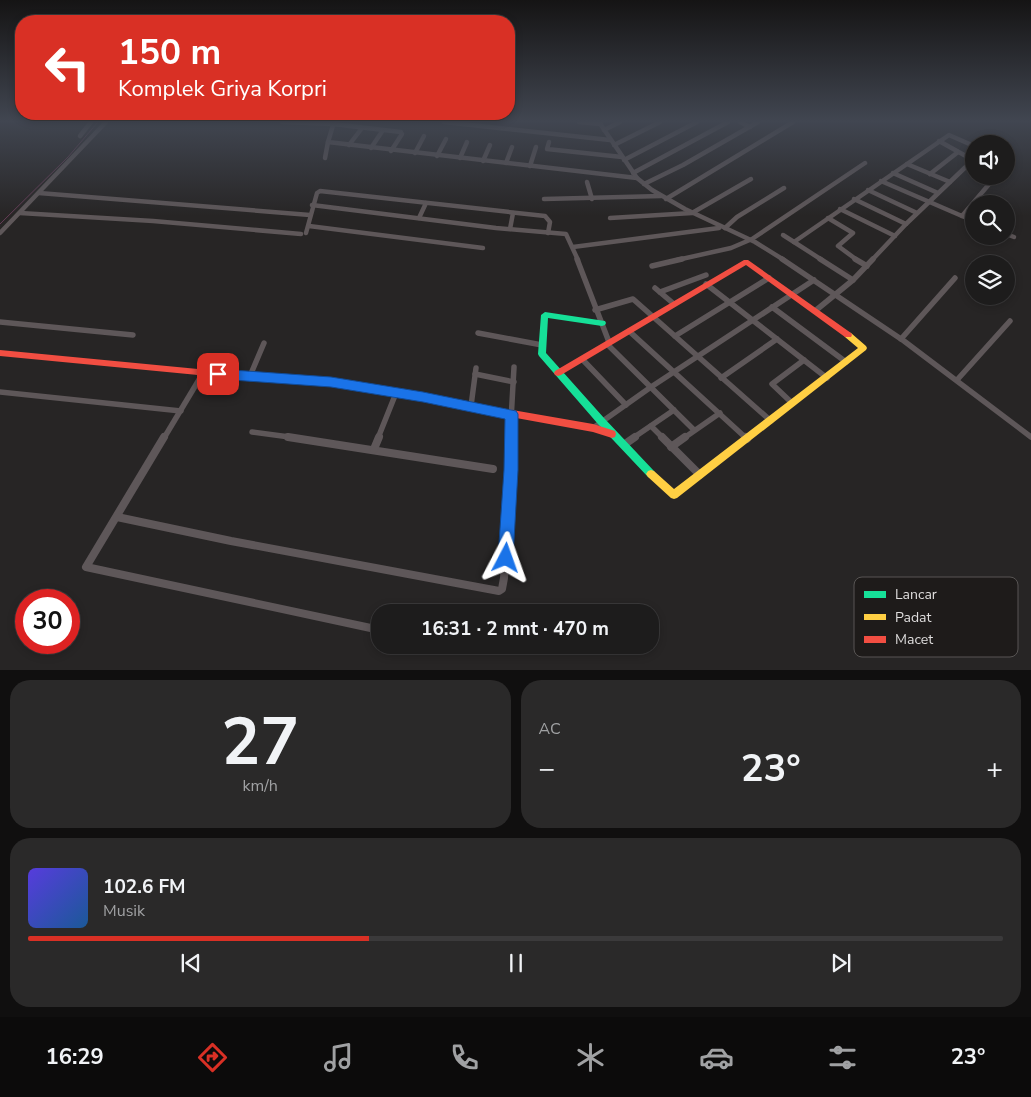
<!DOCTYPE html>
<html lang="id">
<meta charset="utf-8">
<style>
body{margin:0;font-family:"Nunito Sans",sans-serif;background:#2a2929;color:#f1f3f6;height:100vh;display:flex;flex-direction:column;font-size:19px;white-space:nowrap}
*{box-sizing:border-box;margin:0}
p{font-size:16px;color:#a0a1a3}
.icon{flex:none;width:28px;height:28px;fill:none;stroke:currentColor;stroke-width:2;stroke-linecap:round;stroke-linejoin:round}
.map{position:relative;height:670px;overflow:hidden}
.details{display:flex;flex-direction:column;gap:10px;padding:10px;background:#100f0f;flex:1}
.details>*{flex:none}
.banner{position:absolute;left:15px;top:15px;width:500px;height:105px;border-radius:20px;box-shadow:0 2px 8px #0003,0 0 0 1px #3b3a3b;background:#d93025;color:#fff;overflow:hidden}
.buttons{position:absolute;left:965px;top:135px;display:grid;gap:10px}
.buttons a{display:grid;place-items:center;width:50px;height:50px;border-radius:50%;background:#1d1c1c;box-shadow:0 2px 8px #0003,0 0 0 1px #3b3a3b;font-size:25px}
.speed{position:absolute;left:15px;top:589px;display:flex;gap:10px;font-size:25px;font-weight:700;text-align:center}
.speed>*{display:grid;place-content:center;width:65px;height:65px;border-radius:50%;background:#1d1c1c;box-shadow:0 2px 8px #0003,0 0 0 1px #3b3a3b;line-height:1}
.speed .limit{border:8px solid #d22;background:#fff;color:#111}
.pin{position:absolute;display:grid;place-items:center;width:42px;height:42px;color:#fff;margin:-21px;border-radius:10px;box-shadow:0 2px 8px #0006}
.me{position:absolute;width:55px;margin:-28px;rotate:4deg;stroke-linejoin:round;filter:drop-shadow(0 0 4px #0008)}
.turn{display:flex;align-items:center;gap:18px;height:105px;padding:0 20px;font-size:22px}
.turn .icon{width:65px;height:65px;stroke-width:2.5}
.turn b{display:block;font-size:35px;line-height:42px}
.big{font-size:38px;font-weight:700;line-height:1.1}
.details .widget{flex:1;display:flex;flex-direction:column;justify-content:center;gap:8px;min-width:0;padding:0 18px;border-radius:20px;background:#2a2929}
.details .dial{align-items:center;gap:0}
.dial b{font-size:65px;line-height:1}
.song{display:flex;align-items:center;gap:15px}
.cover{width:60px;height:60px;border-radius:8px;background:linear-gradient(135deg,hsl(250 70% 55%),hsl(210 70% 35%))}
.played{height:5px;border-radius:2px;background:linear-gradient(90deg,#d93025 35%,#3b3a3b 35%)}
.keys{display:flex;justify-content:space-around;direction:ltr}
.heat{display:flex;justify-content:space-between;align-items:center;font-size:28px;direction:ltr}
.details .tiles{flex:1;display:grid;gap:10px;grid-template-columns:1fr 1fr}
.widget:last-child{grid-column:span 2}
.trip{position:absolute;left:371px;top:604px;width:288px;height:50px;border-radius:20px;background:#1d1c1c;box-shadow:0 2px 8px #0003,0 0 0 1px #3b3a3b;font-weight:700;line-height:50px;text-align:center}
.menu{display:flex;height:80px;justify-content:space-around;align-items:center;background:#0c0b0b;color:#a0a1a3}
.menu .icon{width:35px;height:35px}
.menu .current{color:#d93025}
.menu b{font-size:22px;color:#f1f3f6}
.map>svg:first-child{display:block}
</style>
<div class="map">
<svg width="1031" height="670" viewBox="0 0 1031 670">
<rect width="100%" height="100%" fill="#272525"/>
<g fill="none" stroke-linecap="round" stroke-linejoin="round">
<polyline stroke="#663e57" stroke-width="1" points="0,224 68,157 98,122"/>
<g stroke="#5e5759" stroke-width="4.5">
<polyline points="282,122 333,124 401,132"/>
<polyline points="334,122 328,142 637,178"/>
<polyline points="444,122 610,140"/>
<polyline points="579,122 601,124"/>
<polyline points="599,122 637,178 652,190 685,209 755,242 784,260"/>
<polyline points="740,122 750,127"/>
<polyline points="604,130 620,122"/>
<polyline points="80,136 91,122"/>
<polyline points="939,141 973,160"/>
<polyline points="549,142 547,149 622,157"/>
<polyline points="349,145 362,128"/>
<polyline points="614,145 660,122"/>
<polyline points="371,148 383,130"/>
<polyline points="391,151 402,134"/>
<polyline points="415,153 424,136"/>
<polyline points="437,156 446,139"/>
<polyline points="325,158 328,142"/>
<polyline points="460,158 467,142"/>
<polyline points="624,160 697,122"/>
<polyline points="483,161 490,145"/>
<polyline points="506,163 512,147"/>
<polyline points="907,164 950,182"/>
<polyline points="530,166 536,147"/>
<polyline points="1006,166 1010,160"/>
<polyline points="633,173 728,122"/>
<polyline points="893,173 938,193"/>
<polyline points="930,174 958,152"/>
<polyline points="881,181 962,216 996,176"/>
<polyline points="587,182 592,199"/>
<polyline points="644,184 683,165 758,122"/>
<polyline points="868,190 917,213"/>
<polyline points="39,193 310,215"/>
<polyline points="544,199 661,196"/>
<polyline points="666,199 793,122"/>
<polyline points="854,199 906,224"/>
<polyline points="312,205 496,228 566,234 578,260"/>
<polyline points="840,209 895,236"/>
<polyline points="20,213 153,221 301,234"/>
<polyline points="962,216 974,221"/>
<polyline points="419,218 426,203"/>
<polyline points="610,218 692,213 751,179"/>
<polyline points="828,218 853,233 838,246 857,260"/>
<polyline points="309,226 483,248"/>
<polyline points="725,228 737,217 784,188"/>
<polyline points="510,229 513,213"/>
<polyline points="0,233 106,122"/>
<polyline points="306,233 317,193 320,191 545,216 550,222 548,233"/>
<polyline points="1006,234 1014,237"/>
<polyline points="783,235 794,242 949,135 974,146"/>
<polyline points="794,242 822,260"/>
<polyline points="573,247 719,228"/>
<polyline points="677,260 731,248 752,239 865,163"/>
<polyline points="872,260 906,224 974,159"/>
</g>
<g stroke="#5e5759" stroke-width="5.5">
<polyline points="577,259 609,342"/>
<polyline points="782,259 904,341 1031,437"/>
<polyline points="855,259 867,266"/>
<polyline points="652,266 682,259"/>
<polyline points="853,280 873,259"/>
<polyline points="706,284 827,378"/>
<polyline points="655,288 674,304"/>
<polyline points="660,292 706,275"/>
<polyline points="772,307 846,362"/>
<polyline points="595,310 633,299 771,421"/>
<polyline points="815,311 853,280 820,259"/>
<polyline points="0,322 133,335"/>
<polyline points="629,331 746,438"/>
<polyline points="478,333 542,345"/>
<polyline points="675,336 769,278"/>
<polyline points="901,339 955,278"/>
<polyline points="607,344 694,430"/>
<polyline points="582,359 626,405"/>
<polyline points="475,374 514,382"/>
<polyline points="250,376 264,343"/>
<polyline points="721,378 777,339"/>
<polyline points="957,380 1010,321"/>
<polyline points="0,392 181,411"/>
<polyline points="792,403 772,384 804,360"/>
<polyline points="471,406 476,368"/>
<polyline points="651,426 663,438"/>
<polyline points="593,428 651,387 814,280"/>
<polyline points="252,432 297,438"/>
<polyline points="164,438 203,373"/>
<polyline points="378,438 396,393"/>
<polyline points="510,438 514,367"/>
<polyline points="633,438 674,410"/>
<polyline points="684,438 720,413"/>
</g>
<g stroke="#5e5759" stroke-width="8">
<polyline points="164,437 86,567 380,630"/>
<polyline points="288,437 493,469"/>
<polyline points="662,437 700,475"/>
<polyline points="745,437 747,439"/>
<polyline points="625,444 635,437"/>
<polyline points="671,447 685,437"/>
<polyline points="374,449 379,437"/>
<polyline points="117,517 231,541 499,591 502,589 504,578 510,499 510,437"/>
</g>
<g fill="#16e098" fill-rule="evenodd">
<polygon points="545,312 605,321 606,323 605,325 602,326 548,318 546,353 604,418 654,471 656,474 654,477 651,478 648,477 598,424 539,356 538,354 541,315"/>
<polygon points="198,369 331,379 384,388 387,389 388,391 387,393 384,394 331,385 198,375 195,374 194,372 195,370"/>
</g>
<polygon fill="#ffcf43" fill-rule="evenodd" points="848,332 851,333 866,346 867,348 866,350 677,498 674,499 671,498 648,477 646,474 648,471 651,470 654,471 674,489 858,348 845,337 844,335 845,333"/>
<g fill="#f24e42" fill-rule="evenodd">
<polygon points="744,260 748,260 851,333 852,335 851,337 845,337 746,265 561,375 558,376 555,375 554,373 555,371"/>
<polygon points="0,350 198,369 201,370 202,372 201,374 198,375 0,356"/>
<polygon points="384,388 593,424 615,431 616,434 615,437 612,438 593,432 384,394 381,393 380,391 381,389"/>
</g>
</g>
<linearGradient id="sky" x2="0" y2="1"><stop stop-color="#151414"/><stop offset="0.56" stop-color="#414651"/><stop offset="1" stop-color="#414651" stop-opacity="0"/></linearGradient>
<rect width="1031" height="216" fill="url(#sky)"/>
<polygon fill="#1a73e8" stroke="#114b97" points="218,369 331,377 423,392 516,411 518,414 518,470 513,558 511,563 506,566 500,563 498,558 504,470 505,419 423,402 331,387 218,379 214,378 212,374 214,371"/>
<rect x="854" y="577" width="164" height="80" rx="8" fill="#1e1b1a" stroke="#585554" stroke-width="1"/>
<rect x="864" y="591" width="22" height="7" fill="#16e098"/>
<rect x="864" y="614" width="22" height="6" fill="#ffcf43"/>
<rect x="864" y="636" width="22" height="7" fill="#f24e42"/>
<g font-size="14" fill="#dfdddd">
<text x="895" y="599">Lancar</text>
<text x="895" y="622">Padat</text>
<text x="895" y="644">Macet</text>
</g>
</svg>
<div class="buttons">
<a><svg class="icon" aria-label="sound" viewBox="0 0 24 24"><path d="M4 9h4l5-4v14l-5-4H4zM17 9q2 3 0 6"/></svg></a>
<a><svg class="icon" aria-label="search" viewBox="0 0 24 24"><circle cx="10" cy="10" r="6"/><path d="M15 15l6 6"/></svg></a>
<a><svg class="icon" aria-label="layers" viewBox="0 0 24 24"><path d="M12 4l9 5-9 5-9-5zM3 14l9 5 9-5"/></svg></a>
</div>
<div class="speed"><div class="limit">30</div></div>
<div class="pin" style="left:218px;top:374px;background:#d93025"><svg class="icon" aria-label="arrive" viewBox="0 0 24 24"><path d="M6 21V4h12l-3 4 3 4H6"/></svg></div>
<svg class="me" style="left:506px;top:558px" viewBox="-20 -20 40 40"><path d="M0-17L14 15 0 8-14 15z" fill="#1a73e8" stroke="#fff" stroke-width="4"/></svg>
<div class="trip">16:31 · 2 mnt · 470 m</div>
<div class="banner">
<div class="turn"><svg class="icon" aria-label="left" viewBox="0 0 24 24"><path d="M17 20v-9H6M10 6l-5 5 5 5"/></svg><div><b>150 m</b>Komplek Griya Korpri</div></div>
</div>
</div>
<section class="details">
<div class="tiles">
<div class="widget dial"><b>27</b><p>km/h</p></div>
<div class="widget"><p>AC</p>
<div class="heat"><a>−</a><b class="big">23°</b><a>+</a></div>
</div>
<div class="widget">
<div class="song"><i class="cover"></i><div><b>102.6 FM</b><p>Musik</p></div></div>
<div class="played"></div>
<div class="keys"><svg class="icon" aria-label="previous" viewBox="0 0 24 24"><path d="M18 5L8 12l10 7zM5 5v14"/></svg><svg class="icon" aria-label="pause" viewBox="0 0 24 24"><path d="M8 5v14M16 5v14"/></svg><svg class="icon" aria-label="next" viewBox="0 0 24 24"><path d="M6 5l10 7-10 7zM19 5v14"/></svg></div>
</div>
</div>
</section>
<nav class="menu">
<b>16:29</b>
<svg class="icon current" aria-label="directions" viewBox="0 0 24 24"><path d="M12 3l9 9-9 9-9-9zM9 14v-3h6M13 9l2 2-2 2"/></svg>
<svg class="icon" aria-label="music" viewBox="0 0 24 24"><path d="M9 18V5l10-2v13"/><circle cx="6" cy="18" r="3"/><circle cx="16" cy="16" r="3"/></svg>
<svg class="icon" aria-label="phone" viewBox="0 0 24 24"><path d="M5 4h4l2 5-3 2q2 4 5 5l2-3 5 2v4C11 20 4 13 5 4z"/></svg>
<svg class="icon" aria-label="climate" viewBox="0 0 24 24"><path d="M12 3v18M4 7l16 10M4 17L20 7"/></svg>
<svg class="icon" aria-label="car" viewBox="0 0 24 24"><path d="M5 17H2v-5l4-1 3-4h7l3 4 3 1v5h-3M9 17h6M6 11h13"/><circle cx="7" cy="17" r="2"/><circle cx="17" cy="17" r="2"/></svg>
<svg class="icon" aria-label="filters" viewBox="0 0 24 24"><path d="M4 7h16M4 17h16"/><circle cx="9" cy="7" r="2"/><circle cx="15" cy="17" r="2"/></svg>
<b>23°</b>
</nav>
